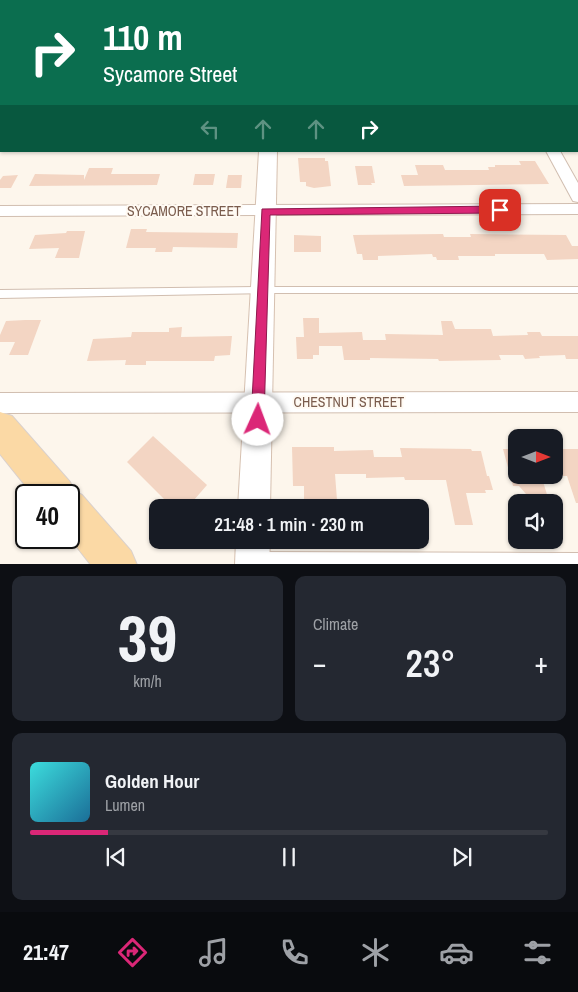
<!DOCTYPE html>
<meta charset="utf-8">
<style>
body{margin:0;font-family:"Archivo Narrow",sans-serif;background:#242831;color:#f1f3f6;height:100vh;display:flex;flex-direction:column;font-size:19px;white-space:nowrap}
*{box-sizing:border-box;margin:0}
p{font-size:16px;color:#9ea1a6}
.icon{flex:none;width:28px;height:28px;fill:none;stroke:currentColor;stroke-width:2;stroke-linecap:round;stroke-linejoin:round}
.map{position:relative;height:564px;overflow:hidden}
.sheet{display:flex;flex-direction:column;gap:12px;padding:12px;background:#0d0f14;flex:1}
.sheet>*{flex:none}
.hud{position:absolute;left:0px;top:0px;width:579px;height:152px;box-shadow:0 1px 4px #0004;background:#0b6e4f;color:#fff;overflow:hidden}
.needle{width:32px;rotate:90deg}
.controls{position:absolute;left:508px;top:429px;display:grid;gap:10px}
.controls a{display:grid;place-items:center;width:55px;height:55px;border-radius:10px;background:#171b24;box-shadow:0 1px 4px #0004;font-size:25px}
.speed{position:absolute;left:15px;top:484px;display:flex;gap:10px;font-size:25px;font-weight:700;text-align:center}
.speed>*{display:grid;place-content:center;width:65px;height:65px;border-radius:50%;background:#171b24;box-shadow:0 1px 4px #0004;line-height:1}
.speed .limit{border:2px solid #111;border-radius:8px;background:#fff;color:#111}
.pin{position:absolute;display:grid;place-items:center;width:42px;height:42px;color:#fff;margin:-21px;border-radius:10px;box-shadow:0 2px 8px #0006}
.me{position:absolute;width:55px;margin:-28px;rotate:2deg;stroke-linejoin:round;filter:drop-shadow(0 0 4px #0008)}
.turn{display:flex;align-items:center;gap:18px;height:105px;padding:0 20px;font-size:22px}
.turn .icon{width:65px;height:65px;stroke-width:2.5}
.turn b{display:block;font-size:35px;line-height:42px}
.lanes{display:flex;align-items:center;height:48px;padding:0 20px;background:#0003;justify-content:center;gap:25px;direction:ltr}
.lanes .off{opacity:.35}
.big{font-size:38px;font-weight:600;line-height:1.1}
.sheet .tile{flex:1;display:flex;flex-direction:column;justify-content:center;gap:8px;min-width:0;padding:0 18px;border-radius:10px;background:#242831}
.sheet .dial{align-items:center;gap:0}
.dial b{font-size:65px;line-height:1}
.song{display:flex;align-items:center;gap:15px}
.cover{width:60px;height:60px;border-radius:8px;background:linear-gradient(135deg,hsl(180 70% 55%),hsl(200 70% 35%))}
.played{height:5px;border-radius:2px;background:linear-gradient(90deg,#db2777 15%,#363941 15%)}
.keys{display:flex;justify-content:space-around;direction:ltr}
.heat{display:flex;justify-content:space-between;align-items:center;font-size:28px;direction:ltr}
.sheet .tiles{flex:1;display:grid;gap:12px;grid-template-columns:1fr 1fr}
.tile:last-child{grid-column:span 2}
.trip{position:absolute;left:149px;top:499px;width:280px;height:50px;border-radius:10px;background:#171b24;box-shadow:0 1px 4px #0004;font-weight:600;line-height:50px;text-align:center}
.menu{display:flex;height:80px;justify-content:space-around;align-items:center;background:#090b0e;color:#9ea1a6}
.menu .icon{width:35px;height:35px}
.menu .on{color:#db2777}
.menu b{font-size:22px;color:#f1f3f6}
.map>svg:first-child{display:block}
</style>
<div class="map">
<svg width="578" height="565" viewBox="0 0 578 565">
<rect width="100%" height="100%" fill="#fdf6ec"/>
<g fill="#f3d5c3">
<polygon points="298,158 325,158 325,161 328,161 331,186 314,188 306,186 306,182 300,182"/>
<polygon points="519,161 535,161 549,184 404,186 401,175 418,175 415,165 443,165 445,170 489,170 488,167 495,167 495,165 521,165"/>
<polygon points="355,166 372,166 375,183 371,183 372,185 358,185"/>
<polygon points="89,168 113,168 111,174 160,174 157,185 29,186 35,174 84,175 84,180"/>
<polygon points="195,174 215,174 213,185 193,185"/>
<polygon points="18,175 11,188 0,188 0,180 3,176"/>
<polygon points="228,175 242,175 241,188 226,188"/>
<polygon points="131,229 147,229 146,232 238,233 237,248 173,247 172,252 155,252 156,248 126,248"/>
<polygon points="67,231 85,231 79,258 55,258 59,248 29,249 35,235 66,233"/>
<polygon points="443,234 444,237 471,237 470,234 566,235 572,246 578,246 578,259 547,260 544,254 495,254 495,256 458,256 459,260 437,260 436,257 433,257 432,254 378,256 378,260 363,260 362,254 357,254 353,235"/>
<polygon points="294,235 321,236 321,252 294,252"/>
<polygon points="303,318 319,318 319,333 362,332 363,340 386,340 385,334 443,335 441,321 452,321 455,329 491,329 493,336 528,335 527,332 540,332 542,336 578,336 578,359 566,359 565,355 539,356 540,358 525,359 523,355 499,355 501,360 439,361 438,359 370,358 370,360 344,360 342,346 319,346 319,355 313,355 313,359 297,359 296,337 304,337"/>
<polygon points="25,320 41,320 28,355 9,355 15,342 0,342 0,335 6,321"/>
<polygon points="182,327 181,337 232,336 230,355 215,356 214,361 146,361 146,365 125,365 126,360 87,361 93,339 131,337 132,332 169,332 169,328"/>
<polygon points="153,436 207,485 187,508 173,508 127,462"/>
<polygon points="292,447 334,447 334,451 373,450 374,457 402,457 400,448 471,449 472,451 481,451 487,476 489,476 493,490 485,490 486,493 466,493 473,525 455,525 446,480 405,480 404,477 366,478 366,474 335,474 337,500 304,500 304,486 293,486"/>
<polygon points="503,449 516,449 516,475 541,475 549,501 537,501 535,494 526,494 519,486 513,486"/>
<polygon points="554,449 578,449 578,503 576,503 567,476 554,476"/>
</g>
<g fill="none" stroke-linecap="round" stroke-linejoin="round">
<g stroke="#d1beb0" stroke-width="2">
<g id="lane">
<rect x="0" y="140" width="1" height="4"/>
<polygon points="263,287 578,287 578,293 263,293 0,298 0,290"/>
<polygon points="258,552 578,553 578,565 258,564 254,562 252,558 254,554"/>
</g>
</g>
<g stroke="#d1beb0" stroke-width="2">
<g id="street">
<rect x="465" y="0" width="10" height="1"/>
<polygon points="1,96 1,105 0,106 0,97"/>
<polygon points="546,151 560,151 578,183 578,202 573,201"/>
<polygon points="578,204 578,214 0,216 0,206"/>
<polygon points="578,392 578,412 0,413 0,393"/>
</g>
</g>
<g stroke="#d6c0b0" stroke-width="2">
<g id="secondary">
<rect x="267" y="0" width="12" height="1"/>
<rect x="0" y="4" width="1" height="8"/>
<polygon points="259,151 277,151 270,508 238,508"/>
<polygon points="236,540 270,540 269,565 235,565"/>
</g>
</g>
<g stroke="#dad1cd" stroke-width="2">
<polygon id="primary" points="0,412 12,416 70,482 74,491 82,495 131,551 137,565 91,565 69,537 69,495 33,495 0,454"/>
</g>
<use href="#lane" fill="#fff" fill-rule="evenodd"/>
<use href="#street" fill="#fff" fill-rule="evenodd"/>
<use href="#secondary" fill="#fff" fill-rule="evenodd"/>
<use href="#primary" fill="#fbd9a5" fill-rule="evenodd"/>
</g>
<polygon fill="#db2777" stroke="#8e194d" points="500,206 505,210 500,213 270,215 264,420 262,424 258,426 253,424 251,420 262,209"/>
<g text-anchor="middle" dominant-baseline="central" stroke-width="4" stroke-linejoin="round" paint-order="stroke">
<g font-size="14" fill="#7a5c4d" stroke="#fffaf3">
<text x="184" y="211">SYCAMORE STREET</text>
<text x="349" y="402">CHESTNUT STREET</text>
</g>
</g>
</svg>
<div class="controls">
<a><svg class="needle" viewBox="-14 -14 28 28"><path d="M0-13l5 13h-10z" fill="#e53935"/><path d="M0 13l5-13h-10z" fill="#9ea1a6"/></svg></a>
<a><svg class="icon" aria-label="sound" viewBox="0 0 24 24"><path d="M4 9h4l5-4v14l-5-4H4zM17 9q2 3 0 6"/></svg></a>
</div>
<div class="speed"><div class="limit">40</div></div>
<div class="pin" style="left:500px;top:210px;background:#d93025"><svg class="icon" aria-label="arrive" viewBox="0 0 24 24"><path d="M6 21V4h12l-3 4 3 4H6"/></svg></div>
<svg class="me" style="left:258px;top:420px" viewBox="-20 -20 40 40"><circle r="19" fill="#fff"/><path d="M0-13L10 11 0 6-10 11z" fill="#db2777"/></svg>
<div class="trip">21:48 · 1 min · 230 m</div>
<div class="hud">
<div class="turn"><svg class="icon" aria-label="right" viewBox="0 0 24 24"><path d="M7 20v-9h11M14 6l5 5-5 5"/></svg><div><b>110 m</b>Sycamore Street</div></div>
<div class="lanes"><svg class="icon off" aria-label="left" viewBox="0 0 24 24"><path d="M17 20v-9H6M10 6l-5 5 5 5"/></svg><svg class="icon off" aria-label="ahead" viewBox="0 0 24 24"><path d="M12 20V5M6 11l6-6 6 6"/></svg><svg class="icon off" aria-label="ahead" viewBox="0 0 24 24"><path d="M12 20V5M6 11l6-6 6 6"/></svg><svg class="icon" aria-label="right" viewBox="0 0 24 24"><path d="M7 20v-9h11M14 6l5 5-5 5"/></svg></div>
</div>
</div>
<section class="sheet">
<div class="tiles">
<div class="tile dial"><b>39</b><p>km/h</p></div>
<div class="tile"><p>Climate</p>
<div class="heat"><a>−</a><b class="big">23°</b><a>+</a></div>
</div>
<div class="tile">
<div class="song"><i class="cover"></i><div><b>Golden Hour</b><p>Lumen</p></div></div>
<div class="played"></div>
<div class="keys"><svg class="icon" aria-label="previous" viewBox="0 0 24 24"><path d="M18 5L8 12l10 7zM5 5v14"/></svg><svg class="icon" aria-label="pause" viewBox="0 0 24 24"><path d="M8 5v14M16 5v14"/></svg><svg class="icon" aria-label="next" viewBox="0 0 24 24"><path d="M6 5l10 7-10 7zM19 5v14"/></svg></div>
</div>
</div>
</section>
<nav class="menu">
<b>21:47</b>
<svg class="icon on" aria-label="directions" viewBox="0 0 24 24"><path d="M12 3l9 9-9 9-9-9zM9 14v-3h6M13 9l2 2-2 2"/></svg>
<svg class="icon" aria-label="music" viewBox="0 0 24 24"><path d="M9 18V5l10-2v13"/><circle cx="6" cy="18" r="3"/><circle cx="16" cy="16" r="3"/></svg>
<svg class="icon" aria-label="phone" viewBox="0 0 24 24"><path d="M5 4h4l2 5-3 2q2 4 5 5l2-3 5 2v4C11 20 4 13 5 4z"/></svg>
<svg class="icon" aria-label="climate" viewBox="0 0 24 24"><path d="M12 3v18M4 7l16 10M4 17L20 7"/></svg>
<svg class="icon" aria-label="car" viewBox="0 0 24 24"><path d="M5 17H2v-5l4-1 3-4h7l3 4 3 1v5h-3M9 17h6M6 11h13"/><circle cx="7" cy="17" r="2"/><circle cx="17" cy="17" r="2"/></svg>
<svg class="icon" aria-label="filters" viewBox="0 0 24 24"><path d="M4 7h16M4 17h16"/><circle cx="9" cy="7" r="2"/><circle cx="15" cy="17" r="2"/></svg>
</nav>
